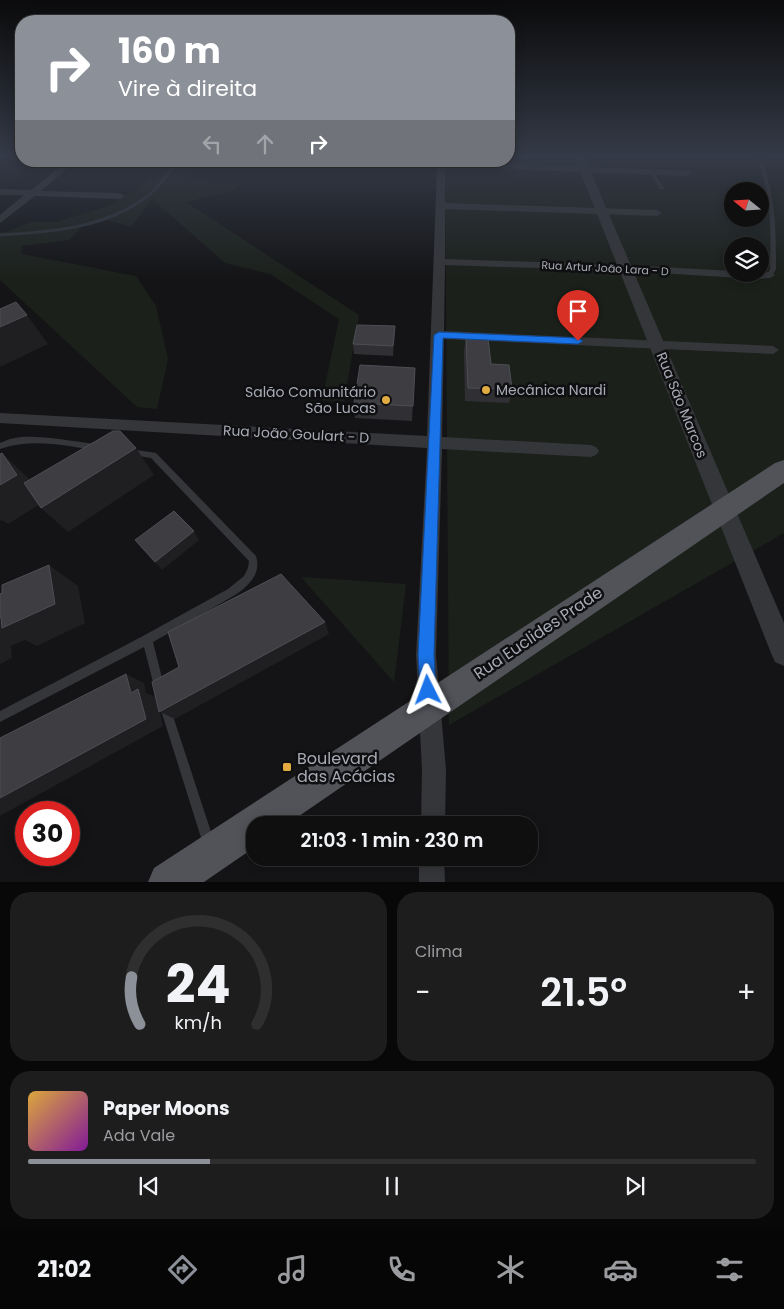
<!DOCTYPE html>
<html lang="pt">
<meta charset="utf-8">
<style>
body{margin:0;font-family:Poppins,sans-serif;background:#1d1d1e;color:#f1f3f6;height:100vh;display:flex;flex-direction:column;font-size:19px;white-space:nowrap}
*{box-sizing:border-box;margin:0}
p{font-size:16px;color:#9b9c9f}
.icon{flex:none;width:28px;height:28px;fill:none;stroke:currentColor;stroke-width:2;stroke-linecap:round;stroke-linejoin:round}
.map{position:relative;height:882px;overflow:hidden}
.details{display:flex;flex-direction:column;gap:10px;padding:10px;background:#080809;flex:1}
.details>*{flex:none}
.hud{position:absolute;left:15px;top:15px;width:500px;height:152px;border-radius:20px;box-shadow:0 2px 12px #0003,0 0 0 1px #2f2f30;background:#8c9099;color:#fff;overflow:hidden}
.needle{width:32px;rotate:288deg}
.tools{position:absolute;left:724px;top:182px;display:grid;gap:10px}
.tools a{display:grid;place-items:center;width:45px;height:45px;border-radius:50%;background:#0f0f10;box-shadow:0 2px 12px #0003,0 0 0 1px #2f2f30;font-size:25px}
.speed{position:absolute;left:15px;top:801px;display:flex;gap:10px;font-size:25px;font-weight:700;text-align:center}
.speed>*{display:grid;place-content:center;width:65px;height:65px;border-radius:50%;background:#0f0f10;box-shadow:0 2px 12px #0003,0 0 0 1px #2f2f30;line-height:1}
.speed .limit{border:8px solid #d22;background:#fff;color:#111}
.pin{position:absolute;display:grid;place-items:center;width:42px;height:42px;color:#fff;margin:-51px -21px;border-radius:50% 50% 50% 0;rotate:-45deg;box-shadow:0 0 5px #0007}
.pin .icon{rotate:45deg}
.me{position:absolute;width:55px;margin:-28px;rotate:357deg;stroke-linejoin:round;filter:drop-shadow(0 0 4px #0008)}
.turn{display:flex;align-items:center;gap:18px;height:105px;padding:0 20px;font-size:22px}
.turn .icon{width:65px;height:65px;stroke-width:2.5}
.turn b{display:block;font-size:35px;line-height:42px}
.lanes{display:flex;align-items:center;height:48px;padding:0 20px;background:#0003;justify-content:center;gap:25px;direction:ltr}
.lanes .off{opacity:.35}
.big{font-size:38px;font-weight:600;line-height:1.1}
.details .widget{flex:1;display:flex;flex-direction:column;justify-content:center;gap:8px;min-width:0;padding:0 18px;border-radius:20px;background:#1d1d1e}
.details .dial{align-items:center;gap:0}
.dial svg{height:130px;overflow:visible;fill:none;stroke:#2f2f30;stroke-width:7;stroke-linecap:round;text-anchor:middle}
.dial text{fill:#f1f3f6;stroke:none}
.song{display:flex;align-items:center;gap:15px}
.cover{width:60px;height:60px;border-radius:8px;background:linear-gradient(135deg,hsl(40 70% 55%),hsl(290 70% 35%))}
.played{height:5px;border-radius:2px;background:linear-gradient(90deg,#8c9099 25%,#2f2f30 25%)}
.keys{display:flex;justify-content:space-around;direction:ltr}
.heat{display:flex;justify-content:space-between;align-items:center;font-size:28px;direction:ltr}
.details .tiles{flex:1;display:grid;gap:10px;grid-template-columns:1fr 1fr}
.widget:last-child{grid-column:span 2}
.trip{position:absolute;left:246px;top:816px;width:292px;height:50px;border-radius:20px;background:#0f0f10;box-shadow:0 2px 12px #0003,0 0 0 1px #2f2f30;font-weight:600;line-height:50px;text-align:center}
.tabs{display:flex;height:80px;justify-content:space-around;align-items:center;background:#060606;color:#9b9c9f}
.tabs .icon{width:35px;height:35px}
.tabs .selected{color:#8c9099}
.tabs b{font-size:22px;color:#f1f3f6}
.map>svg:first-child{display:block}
</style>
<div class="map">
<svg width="784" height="882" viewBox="0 0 784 882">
<rect width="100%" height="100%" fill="#141416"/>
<g fill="#1b201b" fill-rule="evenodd">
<path d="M509,156H784V533L449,725L445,161H509ZM732,191H760V219H732ZM732,246H760V274H732Z"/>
<polygon points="172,161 198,161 185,181 242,184 231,191 186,202 359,315 344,402 322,400 339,319 270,274 225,263 152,199 131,227 107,220 82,227 69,240 21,246 22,254 136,276 156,306 168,359 157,409 137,407 0,280 0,232 7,232 30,222 56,222 109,206 150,180 158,179"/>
<polygon points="301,577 406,584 394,682"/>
</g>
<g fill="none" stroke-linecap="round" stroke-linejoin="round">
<path stroke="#2c3338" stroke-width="3" d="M0,235C51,232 109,228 150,194C161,185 169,172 177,161"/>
<g fill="#35363a" fill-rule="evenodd">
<path d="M756,156H760C776,195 776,228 776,269L772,276L770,277L767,275L770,269C771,228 772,195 756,156Z"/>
<polygon points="651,171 653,171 664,188 664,189 660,189 650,172"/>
<path d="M21,437C46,436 70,441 94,444L97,445L98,447L97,449L94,450C62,445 32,438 0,449V443L10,439Z"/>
<path d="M130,449L156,453L256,556C259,565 257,574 251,581C242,593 226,600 213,608C193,619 173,631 153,642L164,686L163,690L159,691L155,690L144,647L0,722V711L143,636L228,589L244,576L248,568L249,561L151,458L127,454L126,452L127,450Z"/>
<polygon points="165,702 169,703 170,707 215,844 213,848 209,850 205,848 203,844 160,707 161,703"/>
</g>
<g fill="#35363a" fill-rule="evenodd">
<polygon points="67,161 76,161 41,191 120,193 125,196 120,199 35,196 0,223 0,215 24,195 0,195 0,189 31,190"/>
<polygon points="347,161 445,161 690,171 691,173 687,176 445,167 445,203 657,210 662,213 657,216 445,209 445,259 626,265 732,271 732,274 770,272 775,275 770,278 757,279 626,271 445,265 444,331 773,346 779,350 773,354 444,339 442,437 591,445 596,447 599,451 596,455 591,457 442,449 436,655 446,770 445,825 421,825 422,770 416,655 427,448 0,423 0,413 427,436 437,167 351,163"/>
<polygon points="419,858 444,858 445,882 419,882"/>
</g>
<polygon fill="#35363a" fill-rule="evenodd" points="574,156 584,156 784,623 784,666 775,662 771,653"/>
<polygon fill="#525359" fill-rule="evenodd" points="784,460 784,483 286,825 255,825 255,847 204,882 148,882 154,868 775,463"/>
</g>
<g fill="#303034">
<polygon points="395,326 393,356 354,354 353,344"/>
<polygon points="466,337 491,364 512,389 509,403 465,401 464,351"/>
<polygon points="415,368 412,421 355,418 354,403"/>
</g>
<g fill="#1f1f22">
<polygon points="27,315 48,344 0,367 0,327"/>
<polygon points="395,326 395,337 393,356 393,346"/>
<polygon points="136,448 154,475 68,532 41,508"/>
<polygon points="2,453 30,480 45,501 8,524 2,520 0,521 0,485"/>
<polygon points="194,531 199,540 162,570 155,562"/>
<polygon points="49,565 78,586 85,623 37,646 25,640 11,646 12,658 0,664 0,611"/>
<polygon points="325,622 329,634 175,719 160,712 163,726 0,816 0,798 131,693 126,674 144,683 146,693 156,697"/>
</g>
<g fill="#3d3d42" stroke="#4d4f54">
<polygon points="16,302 27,315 0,327 0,309"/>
<polygon points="357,325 395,326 393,346 353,344"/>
<polygon points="466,337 488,338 491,364 509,365 512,389 468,388"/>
<polygon points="360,365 415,368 413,406 354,403"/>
<polygon points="113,431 120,431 136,448 41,508 24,483"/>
<polygon points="2,453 17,475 0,485 0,454"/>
<polygon points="174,511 194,531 155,562 135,540"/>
<polygon points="49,565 55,604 2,628 1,617 0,617 0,594 2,593 2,585"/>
<polygon points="281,574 325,622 159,712 152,682 179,667 168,632"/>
<polygon points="126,674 131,693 138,689 146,719 0,798 0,738"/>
</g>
<linearGradient id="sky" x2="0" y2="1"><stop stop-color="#0b0b0c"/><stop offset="0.56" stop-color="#343a47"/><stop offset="1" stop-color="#343a47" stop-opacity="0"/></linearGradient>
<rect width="784" height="279" fill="url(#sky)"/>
<polygon fill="#1a73e8" stroke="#114b97" points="439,332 578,338 583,341 578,344 443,338 434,655 436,690 433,695 428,697 422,695 420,690 418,655 434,335"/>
<g fill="#e1ab41" stroke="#0f0f11" stroke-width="2">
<circle cx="486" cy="390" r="5"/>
<circle cx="386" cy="400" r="5"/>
<rect x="282" y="762" width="10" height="10" rx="2.5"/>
</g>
<g text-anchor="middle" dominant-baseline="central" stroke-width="5" stroke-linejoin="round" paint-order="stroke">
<g font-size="11" fill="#a7abb5" stroke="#0f0f11">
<text transform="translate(605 268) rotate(3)">Rua Artur João Lara - D</text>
</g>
<g font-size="14" fill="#a7abb5" stroke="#0f0f11" text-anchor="start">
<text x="496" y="390">Mecânica Nardi</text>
<text x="376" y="392" text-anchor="end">Salão Comunitário<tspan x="376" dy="16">São Lucas</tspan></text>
</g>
<g font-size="14" fill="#a7abb5" stroke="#0f0f11">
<text transform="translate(682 405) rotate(68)">Rua São Marcos</text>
<text transform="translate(296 434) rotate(3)">Rua João Goulart - D</text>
</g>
<g font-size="16" fill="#a7abb5" stroke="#0f0f11">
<text transform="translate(538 633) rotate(-34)">Rua Euclides Prade</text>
</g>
<g font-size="16" fill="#a7abb5" stroke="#0f0f11" text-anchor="start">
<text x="297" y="758">Boulevard<tspan x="297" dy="18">das Acácias</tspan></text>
</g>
</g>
</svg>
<div class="tools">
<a><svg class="needle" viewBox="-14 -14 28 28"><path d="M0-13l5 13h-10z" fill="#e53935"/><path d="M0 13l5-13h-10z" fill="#9b9c9f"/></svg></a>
<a><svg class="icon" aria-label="layers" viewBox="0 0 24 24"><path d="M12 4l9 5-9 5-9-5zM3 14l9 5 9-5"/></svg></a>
</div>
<div class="speed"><div class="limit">30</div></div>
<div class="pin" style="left:578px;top:341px;background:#d93025"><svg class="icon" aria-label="arrive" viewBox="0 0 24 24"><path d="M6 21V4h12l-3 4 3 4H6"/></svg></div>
<svg class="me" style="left:428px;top:690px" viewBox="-20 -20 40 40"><path d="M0-17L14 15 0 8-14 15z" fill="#1a73e8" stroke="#fff" stroke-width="4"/></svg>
<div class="trip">21:03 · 1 min · 230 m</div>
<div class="hud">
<div class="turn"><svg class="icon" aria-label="right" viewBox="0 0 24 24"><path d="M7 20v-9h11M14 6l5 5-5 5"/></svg><div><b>160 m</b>Vire à direita</div></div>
<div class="lanes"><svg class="icon off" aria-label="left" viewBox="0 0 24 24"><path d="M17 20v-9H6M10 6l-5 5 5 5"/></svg><svg class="icon off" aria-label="ahead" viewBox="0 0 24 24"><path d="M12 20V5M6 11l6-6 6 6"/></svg><svg class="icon" aria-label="right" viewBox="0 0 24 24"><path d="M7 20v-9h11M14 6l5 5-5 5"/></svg></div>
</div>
</div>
<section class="details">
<div class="tiles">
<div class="widget dial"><svg viewBox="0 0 100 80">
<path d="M14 69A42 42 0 1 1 86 69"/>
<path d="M14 69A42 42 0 0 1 9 40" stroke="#8c9099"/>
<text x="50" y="56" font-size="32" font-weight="700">24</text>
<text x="50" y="72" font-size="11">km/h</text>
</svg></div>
<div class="widget"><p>Clima</p>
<div class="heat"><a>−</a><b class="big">21.5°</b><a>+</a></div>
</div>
<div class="widget">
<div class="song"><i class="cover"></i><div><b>Paper Moons</b><p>Ada Vale</p></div></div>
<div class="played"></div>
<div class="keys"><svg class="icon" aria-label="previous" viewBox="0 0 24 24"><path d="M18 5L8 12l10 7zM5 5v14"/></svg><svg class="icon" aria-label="pause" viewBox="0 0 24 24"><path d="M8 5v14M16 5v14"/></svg><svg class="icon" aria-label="next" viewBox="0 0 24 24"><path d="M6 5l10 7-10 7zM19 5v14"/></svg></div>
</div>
</div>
</section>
<nav class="tabs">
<b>21:02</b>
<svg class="icon selected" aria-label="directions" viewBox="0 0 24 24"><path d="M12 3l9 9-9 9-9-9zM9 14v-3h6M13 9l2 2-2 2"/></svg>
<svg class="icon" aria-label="music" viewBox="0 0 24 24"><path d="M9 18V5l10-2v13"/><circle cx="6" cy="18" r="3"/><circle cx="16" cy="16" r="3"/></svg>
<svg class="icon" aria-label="phone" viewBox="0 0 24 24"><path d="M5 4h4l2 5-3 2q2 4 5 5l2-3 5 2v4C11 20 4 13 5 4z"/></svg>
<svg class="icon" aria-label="climate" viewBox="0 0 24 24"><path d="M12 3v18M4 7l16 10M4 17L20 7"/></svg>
<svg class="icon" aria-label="car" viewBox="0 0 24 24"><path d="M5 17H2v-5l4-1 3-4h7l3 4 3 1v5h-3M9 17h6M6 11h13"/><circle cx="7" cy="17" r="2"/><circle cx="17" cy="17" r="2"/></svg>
<svg class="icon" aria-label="filters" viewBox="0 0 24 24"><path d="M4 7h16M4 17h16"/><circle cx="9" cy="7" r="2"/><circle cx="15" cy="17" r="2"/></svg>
</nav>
